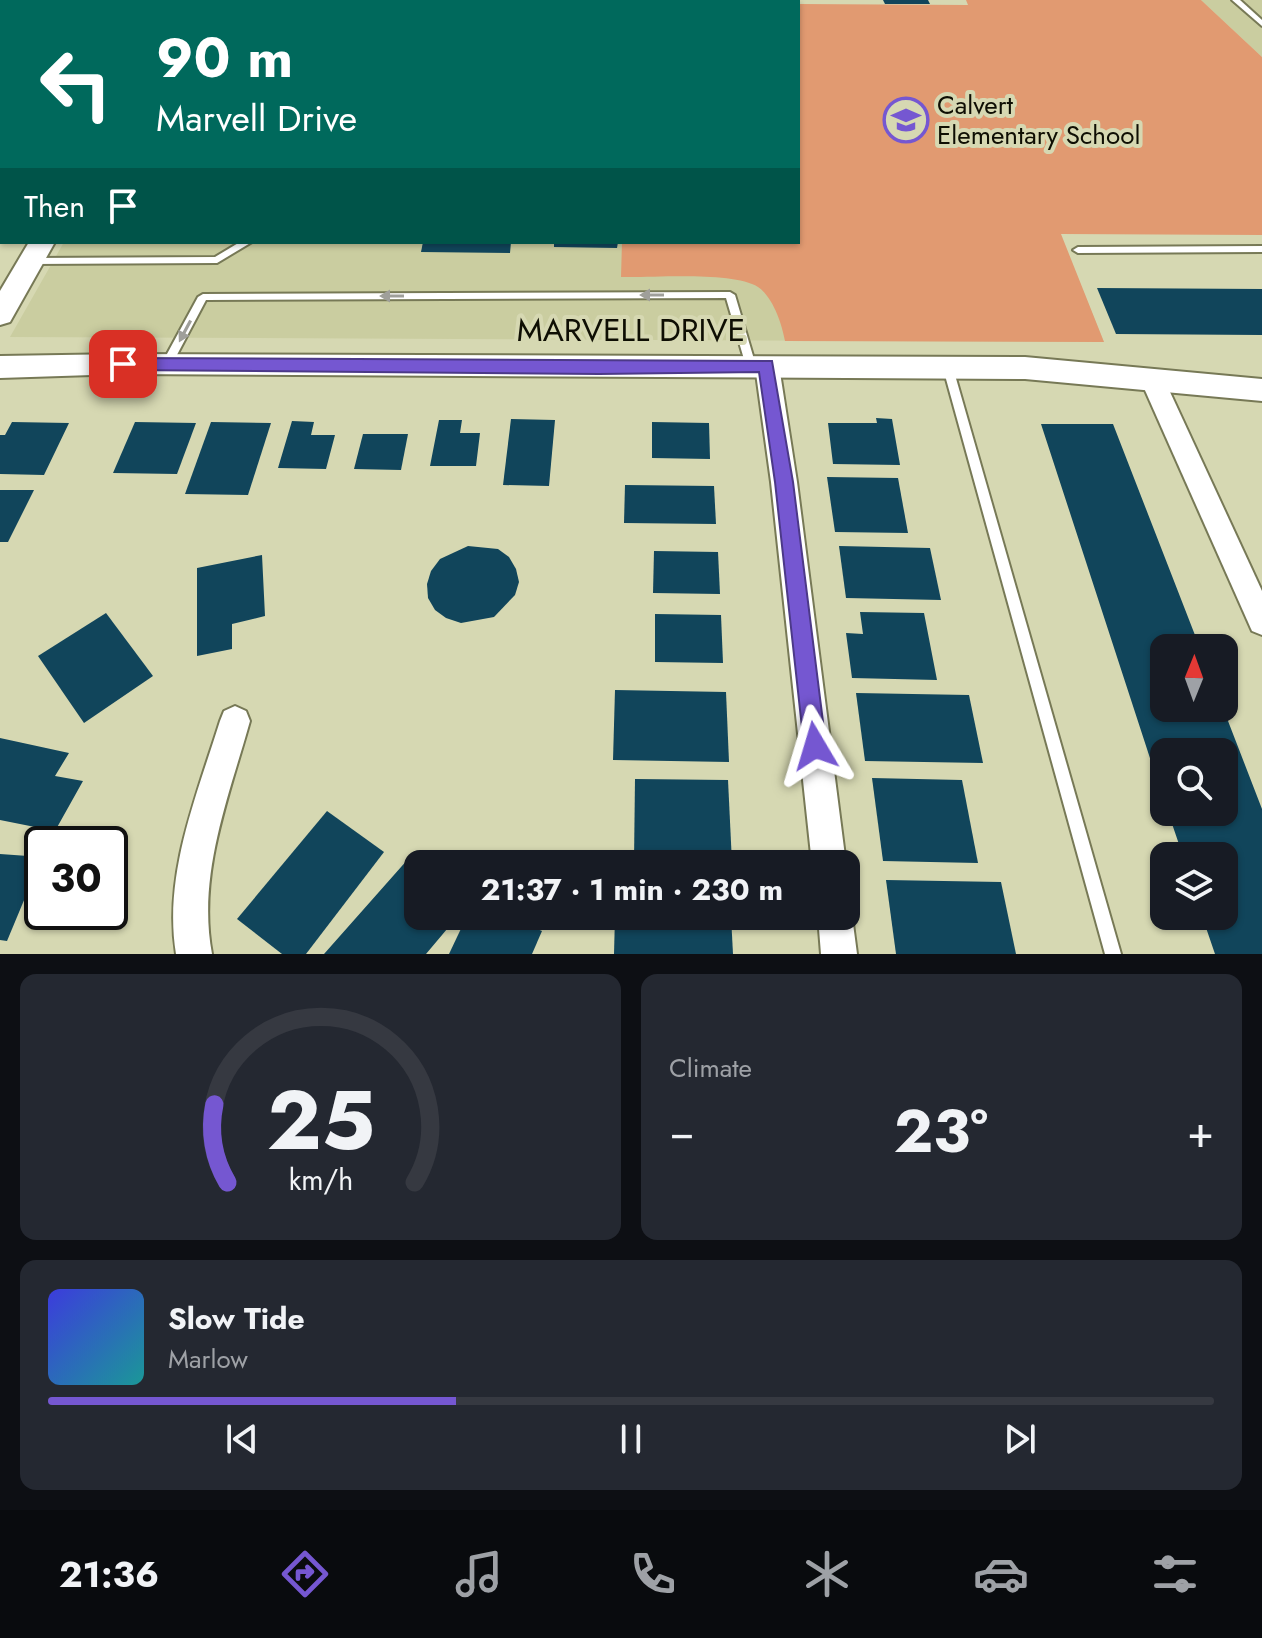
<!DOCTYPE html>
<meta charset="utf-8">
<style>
body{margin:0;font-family:Jost,sans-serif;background:#242831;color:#f1f3f6;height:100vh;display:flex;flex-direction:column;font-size:30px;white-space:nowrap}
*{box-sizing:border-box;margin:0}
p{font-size:26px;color:#9ea1a6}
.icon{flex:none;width:44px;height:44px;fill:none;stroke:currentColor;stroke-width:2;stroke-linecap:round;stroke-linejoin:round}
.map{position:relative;height:954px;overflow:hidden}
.side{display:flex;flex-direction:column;gap:20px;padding:20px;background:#0d0f14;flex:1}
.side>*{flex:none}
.top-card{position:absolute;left:0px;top:0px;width:800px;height:244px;box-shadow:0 2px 6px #0004;background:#00695c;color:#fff;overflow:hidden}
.needle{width:52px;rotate:1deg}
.fabs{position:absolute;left:1150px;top:634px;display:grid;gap:16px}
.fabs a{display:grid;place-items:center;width:88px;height:88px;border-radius:16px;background:#171b24;box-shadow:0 2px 6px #0004;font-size:40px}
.speed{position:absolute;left:24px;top:826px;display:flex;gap:16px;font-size:40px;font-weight:700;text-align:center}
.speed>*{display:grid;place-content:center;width:104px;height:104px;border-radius:50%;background:#171b24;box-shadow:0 2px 6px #0004;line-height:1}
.speed .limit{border:4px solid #111;border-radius:12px;background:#fff;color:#111}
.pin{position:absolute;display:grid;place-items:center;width:68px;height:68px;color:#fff;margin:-34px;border-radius:16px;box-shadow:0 4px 12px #0006}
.me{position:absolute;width:88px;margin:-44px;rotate:353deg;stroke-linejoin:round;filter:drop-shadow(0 0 6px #0008)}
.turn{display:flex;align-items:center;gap:28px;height:168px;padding:0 24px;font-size:36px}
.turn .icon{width:104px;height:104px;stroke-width:2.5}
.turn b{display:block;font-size:56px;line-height:68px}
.then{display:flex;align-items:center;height:76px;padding:0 24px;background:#0003;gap:16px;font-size:30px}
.big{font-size:60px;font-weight:700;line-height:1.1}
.side .tile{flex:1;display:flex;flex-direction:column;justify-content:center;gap:12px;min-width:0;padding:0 28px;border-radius:16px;background:#242831}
.side .dial{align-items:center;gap:0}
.dial svg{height:208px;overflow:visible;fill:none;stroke:#363941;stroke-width:7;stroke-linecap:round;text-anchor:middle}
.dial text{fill:#f1f3f6;stroke:none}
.song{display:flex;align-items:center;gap:24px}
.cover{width:96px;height:96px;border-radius:12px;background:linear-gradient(135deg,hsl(240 70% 55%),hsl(180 70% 35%))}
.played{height:8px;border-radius:4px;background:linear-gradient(90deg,#7557d1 35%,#363941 35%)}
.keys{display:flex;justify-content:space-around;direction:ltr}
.heat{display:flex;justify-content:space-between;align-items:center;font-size:44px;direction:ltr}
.side .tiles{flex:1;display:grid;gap:20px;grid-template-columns:1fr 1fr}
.tile:last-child{grid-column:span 2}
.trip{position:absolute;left:404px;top:850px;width:456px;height:80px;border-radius:16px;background:#171b24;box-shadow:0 2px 6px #0004;font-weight:700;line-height:80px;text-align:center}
.dock{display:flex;height:128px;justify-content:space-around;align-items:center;background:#090b0e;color:#9ea1a6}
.dock .icon{width:56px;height:56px}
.dock .on{color:#7557d1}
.dock b{font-size:36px;color:#f1f3f6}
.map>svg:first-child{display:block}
</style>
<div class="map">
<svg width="1262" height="954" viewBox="0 0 1262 954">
<rect width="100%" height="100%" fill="#d6d8b2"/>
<g fill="#cacda0">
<polygon points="1201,0 1262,0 1262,57"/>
<polygon points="798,4 1060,234 1104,342 10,337 64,242 798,242"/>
</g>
<path fill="#e19a71" d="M966,0H1201L1262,57V235L1061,234L1104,342L785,341C782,324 773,297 758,287C733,271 653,278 621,277L622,242H798V4L968,5Z"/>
<g fill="#11455b">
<polygon points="883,0 928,0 930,4 885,4"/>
<polygon points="423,242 511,242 510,253 421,252"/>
<polygon points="554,242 618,242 617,248 554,247"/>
<polygon points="1097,288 1262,289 1262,335 1116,334"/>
<polygon points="876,418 892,419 900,465 833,464 828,423 877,423"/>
<polygon points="511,419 555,420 549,486 503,485"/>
<polygon points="439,420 462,420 460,433 480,433 476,466 430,466"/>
<polygon points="292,421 314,422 311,435 335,435 326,469 278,468"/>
<polygon points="12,422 69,423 44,475 0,474 0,435 5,435"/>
<polygon points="135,422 196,423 177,474 113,473"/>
<polygon points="211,422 271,423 248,495 185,494"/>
<polygon points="652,422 709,423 710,459 652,458"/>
<polygon points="1041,424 1113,424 1200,648 1164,648 1164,708 1223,708 1262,809 1262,954 1215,954 1202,916 1224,916 1224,856 1183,856 1168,812 1224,812 1224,752 1164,752 1163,798"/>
<polygon points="363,434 408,434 401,470 354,469"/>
<polygon points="827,477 898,478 908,533 835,532"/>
<polygon points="625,485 714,486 716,524 624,523"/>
<polygon points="0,490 34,490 8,542 0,542"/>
<polygon points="468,546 498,549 509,557 516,569 519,582 515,595 494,617 461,623 446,618 435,610 428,598 427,584 431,571 440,559"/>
<polygon points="839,546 930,548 941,600 846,598"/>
<polygon points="654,551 718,552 720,594 653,593"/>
<polygon points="262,555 265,616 232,624 232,649 197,656 197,568"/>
<polygon points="860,612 924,613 937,680 852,678 846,633 863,634"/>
<polygon points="106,613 153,676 84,723 38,656"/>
<polygon points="655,614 721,615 723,663 655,662"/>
<polygon points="615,690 726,692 729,762 613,760"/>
<polygon points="856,693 969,695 983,763 865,761"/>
<polygon points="0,738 69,753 55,776 83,781 55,831 0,820"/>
<polygon points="872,778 962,780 978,863 883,861"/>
<polygon points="635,779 728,780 732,863 634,861"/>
<polygon points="327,811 384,852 306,954 282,954 237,919"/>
<polygon points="0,854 42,857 7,941 0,940"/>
<polygon points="409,858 418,865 418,916 458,916 426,954 324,954"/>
<polygon points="886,880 1001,882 1016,954 896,954"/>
<polygon points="467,916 507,916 542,931 532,954 449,954"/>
<polygon points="615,916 731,916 733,954 614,954"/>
</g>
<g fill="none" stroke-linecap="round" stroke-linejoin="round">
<g stroke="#777956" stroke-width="4">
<g id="service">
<polygon points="104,0 112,0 111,2 103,2"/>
<polygon points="1232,0 1240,0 1262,20 1262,26"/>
<rect x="0" y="60" width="2" height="4"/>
<rect x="0" y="76" width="2" height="7"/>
<rect x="0" y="169" width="2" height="6"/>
<polygon points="240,242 252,242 217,263 31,264 26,261 31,258 215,257"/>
<polygon points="1262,246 1262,252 1078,253 1073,250 1078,247"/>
<polygon points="730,292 735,295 756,366 751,370 746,366 726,298 206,300 170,368 162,368 161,365 198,297 203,294"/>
<polygon points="948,364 953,368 1121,954 1105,954 943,368"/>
</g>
</g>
<g stroke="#777956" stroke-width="4">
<g id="minor">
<polygon points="767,357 775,360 779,366 797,482 846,864 812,864 771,482 755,366 759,360"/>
<polygon points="1152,370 1160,373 1164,379 1262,591 1262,635 1252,631 1140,379 1144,373"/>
<path d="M235,706L246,711L250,721C229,796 197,875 212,954H176C163,875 197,795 220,721L224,711Z"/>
<polygon points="846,903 852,916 857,954 821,954 818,916 846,916"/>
</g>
</g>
<g stroke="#777956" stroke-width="4">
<g id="tertiary">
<polygon points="29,242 55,242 10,322 0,325 0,291"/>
<polygon points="123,354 1025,357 1262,379 1262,401 1025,379 123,374 0,378 0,356"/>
</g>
</g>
<use href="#service" fill="#fff" fill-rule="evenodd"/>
<use href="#minor" fill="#fff" fill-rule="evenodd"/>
<use href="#tertiary" fill="#fff" fill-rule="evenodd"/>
</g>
<defs><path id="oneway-solid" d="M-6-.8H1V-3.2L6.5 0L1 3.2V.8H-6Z" transform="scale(2)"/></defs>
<g fill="#9f9f9a">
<use href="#oneway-solid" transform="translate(652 295) rotate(180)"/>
<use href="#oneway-solid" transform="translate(392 296) rotate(180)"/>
<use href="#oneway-solid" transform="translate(185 331) rotate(118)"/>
</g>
<polygon fill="#7557d1" stroke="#4c3988" stroke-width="2" points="123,358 772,361 793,482 826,746 823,754 815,757 807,754 804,746 775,482 759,372 599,374 123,370 115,364"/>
<defs>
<g id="school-ring" transform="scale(2.3)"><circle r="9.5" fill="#d6d8b2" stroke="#7557d1" stroke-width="1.5"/><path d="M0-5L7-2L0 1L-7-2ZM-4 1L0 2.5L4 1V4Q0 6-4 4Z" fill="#7557d1"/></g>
</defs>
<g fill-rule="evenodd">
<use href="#school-ring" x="906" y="120"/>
</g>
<g text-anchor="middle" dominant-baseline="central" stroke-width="8" stroke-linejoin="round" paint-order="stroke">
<g font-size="26" fill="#0e0e03" stroke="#d6d8b2" text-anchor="start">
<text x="937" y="105">Calvert<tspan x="937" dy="30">Elementary School</tspan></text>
</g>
<g font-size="32" fill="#0e0e03" stroke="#d6d8b2">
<text x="631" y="330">MARVELL DRIVE</text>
</g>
</g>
</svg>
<div class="fabs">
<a><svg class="needle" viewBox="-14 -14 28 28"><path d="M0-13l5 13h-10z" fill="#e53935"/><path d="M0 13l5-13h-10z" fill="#9ea1a6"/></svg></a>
<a><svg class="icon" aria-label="search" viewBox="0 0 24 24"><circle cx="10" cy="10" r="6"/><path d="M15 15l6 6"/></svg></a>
<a><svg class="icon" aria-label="layers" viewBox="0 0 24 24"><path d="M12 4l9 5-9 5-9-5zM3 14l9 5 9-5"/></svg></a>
</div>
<div class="speed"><div class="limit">30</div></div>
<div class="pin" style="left:123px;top:364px;background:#d93025"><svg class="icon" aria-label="arrive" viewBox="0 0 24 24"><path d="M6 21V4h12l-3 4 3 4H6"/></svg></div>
<svg class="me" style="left:815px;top:746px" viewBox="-20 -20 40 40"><path d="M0-17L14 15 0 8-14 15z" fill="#7557d1" stroke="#fff" stroke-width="4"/></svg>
<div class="trip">21:37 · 1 min · 230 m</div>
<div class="top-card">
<div class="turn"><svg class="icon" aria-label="left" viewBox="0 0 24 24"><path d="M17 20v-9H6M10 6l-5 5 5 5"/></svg><div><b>90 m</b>Marvell Drive</div></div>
<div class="then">Then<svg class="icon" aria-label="arrive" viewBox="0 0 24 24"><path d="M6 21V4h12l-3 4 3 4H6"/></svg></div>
</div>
</div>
<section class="side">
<div class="tiles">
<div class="tile dial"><svg viewBox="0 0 100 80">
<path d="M14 69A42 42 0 1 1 86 69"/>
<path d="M14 69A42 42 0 0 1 9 39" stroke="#7557d1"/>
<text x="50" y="56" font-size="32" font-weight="700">25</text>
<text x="50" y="72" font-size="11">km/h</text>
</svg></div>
<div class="tile"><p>Climate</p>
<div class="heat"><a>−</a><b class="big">23°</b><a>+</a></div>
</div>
<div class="tile">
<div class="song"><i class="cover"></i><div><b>Slow Tide</b><p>Marlow</p></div></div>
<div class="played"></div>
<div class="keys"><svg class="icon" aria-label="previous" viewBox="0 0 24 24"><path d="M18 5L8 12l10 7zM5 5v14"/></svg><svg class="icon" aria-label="pause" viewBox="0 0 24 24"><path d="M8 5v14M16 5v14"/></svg><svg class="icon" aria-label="next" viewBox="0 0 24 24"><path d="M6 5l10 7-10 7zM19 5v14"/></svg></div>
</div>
</div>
</section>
<nav class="dock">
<b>21:36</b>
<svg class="icon on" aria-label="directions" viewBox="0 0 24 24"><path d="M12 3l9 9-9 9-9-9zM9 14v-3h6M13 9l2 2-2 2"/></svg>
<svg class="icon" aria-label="music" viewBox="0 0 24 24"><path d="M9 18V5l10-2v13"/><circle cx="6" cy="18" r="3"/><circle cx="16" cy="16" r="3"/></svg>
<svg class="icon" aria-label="phone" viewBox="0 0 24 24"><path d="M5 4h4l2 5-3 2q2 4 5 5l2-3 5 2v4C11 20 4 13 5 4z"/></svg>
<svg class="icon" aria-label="climate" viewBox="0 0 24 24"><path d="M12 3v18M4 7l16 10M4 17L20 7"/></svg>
<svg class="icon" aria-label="car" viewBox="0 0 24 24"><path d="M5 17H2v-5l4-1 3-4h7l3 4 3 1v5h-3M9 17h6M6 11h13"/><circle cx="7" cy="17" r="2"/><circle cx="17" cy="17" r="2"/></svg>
<svg class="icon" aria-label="filters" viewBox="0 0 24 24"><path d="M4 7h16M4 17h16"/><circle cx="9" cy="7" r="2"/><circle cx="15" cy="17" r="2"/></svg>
</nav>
